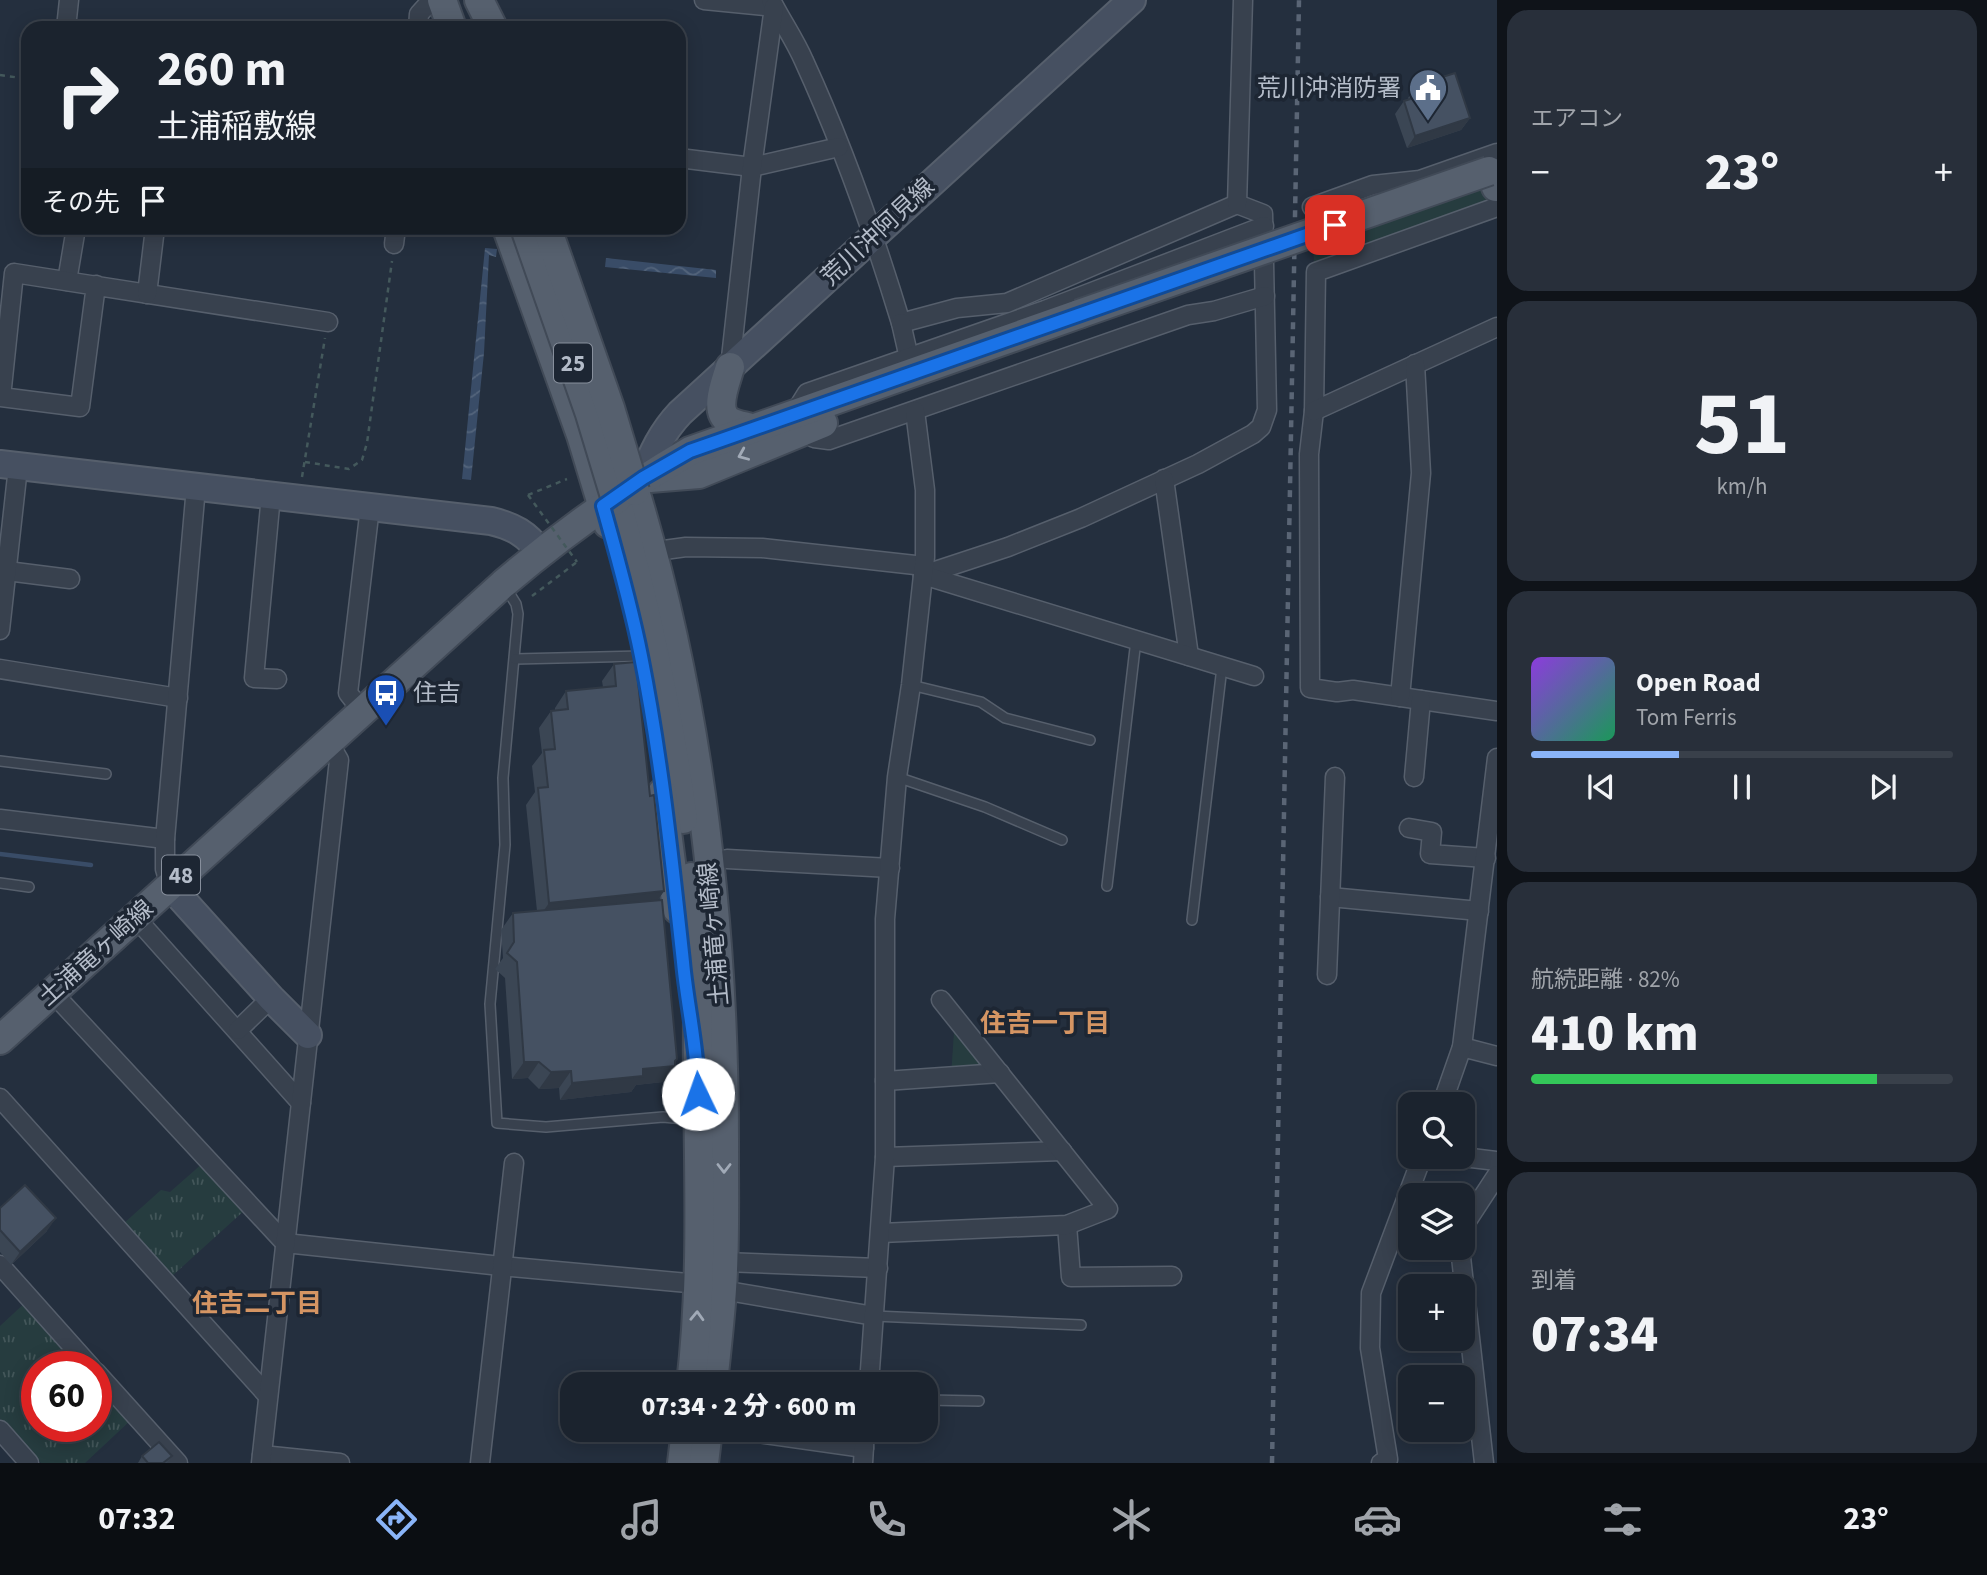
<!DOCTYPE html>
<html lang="ja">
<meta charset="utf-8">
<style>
body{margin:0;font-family:"Source Sans 3","Noto Sans JP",sans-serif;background:#282f3a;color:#f1f3f6;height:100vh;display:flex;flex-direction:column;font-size:26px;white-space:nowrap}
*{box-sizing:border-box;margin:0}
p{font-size:23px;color:#a0a4aa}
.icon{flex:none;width:38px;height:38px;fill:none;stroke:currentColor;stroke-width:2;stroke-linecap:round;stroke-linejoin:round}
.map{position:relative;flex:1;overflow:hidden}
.panel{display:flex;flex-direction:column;gap:10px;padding:10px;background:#0f1319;width:490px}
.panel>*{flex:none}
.guide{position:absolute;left:21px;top:21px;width:665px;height:214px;border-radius:21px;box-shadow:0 4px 18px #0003,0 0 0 2px #39404a;background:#1b232e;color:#f1f3f6;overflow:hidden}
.tools{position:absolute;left:1398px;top:1092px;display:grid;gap:14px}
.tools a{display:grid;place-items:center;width:77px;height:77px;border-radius:14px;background:#1b232e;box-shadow:0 4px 18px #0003,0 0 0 2px #39404a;font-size:35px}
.speed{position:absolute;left:21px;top:1351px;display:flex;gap:14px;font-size:35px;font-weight:700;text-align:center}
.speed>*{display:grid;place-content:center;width:91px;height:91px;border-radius:50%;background:#1b232e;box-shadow:0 4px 18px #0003,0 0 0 2px #39404a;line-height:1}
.speed .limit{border:10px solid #d22;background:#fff;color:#111}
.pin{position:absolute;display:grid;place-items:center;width:60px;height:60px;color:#fff;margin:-30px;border-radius:14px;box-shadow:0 4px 10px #0006}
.me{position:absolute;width:77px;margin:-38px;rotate:357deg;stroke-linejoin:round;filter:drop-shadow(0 0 5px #0008)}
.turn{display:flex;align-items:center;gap:24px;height:147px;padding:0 21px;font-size:32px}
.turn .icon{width:91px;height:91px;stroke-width:2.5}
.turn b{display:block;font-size:49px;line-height:60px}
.then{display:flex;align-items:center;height:66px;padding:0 21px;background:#0003;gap:14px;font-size:26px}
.big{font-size:52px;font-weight:800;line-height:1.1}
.panel .tile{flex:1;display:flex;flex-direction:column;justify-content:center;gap:10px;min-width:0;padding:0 24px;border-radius:21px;background:#282f3a}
.panel .dial{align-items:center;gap:0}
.dial b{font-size:91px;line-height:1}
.song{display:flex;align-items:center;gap:21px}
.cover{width:84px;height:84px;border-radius:10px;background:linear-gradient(135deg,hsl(270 70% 55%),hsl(150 70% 35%))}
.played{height:7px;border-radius:4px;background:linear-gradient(90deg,#8ab4f8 35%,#39404a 35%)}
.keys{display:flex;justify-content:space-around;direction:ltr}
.heat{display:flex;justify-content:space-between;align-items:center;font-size:38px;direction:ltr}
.charge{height:10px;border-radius:5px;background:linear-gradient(90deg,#34c759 82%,#39404a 0)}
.trip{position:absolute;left:560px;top:1372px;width:378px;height:70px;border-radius:21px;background:#1b232e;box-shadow:0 4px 18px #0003,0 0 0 2px #39404a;font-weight:800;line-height:70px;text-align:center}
.tabs{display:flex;height:112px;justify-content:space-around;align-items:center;background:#0b0e12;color:#a0a4aa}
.tabs .icon{width:49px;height:49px}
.tabs .on{color:#8ab4f8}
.tabs b{font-size:32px;color:#f1f3f6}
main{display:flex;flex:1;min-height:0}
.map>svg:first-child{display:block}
</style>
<main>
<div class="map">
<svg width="1497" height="1463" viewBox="0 0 1497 1463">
<defs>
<pattern id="grass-tufts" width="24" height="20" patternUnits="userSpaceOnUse" patternTransform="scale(1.75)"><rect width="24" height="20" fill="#263c3f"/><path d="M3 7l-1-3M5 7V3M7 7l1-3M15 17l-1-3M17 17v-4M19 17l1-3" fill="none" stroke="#435659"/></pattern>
<pattern id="water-waves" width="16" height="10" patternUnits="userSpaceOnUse" patternTransform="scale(1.75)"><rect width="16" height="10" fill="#394c67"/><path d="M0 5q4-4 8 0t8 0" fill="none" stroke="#53647b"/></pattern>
</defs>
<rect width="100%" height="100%" fill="#242f3e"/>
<g fill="url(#grass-tufts)">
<polygon points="203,1163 246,1209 171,1277 123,1224 161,1190 170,1192"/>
<polygon points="27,1301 86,1367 37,1367 37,1426 96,1426 96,1378 132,1419 85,1463 41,1463 0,1419 0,1326"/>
</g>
<g fill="#263c3f">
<polygon points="1497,155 1497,202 1315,267 1309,221"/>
<polygon points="955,1016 1000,1073 951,1076"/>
</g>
<g fill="url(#water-waves)">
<polygon points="485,248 497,249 496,257 489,255 484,353 471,480 462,479"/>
<polygon points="606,258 716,270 716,278 605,267"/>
</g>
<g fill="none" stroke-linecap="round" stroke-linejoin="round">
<polyline stroke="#394c67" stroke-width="4.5" points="0,854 91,865"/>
<g stroke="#565f6c" stroke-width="12">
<g id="lane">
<polyline points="506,588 516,604 518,614 503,778 505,845 490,1004 497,1123 546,1127 663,1117 695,1120"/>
<polyline points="515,659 642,656"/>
<polyline points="911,685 981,702 1005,718 1090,740"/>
<polyline points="0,761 106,774"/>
<polyline points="897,777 985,807 1062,840"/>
<polyline points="0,883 29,887"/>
<polyline points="1107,886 1136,640"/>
<polyline points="1192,920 1222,667"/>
<polyline points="874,1316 1081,1325"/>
<polyline points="926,1400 979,1401"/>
</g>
</g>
<g stroke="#565f6c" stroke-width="21">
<g id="street">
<polyline points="704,0 774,7"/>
<path d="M771,0C781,20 795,40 804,61C843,146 874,234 901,323L957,308L1007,303L1237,204L1263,214L1267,410L1261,427L1253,434L1198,464L1081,518L1008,547L923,575"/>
<polyline points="66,28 69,0"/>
<polyline points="418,28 419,14 430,2"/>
<polyline points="679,158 752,167 839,147"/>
<polyline points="1237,204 1243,0"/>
<polyline points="1312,207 1373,185 1420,180 1497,153"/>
<polyline points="1497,207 1316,272 1314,411 1309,454 1310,688 1337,692 1353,690 1497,711"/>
<polyline points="394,244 396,228"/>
<polyline points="67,281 76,228"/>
<polyline points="96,285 80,407 1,397 14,273 328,322"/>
<polyline points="147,294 155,228"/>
<polyline points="901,323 909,358"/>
<polyline points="730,367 752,167 774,7"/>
<polyline points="1314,411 1497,327"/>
<polyline points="794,414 807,393 1045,310 1264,226"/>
<polyline points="806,429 814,438 829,440 1188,315 1214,311 1265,296"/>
<polyline points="1164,479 1189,656"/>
<polyline points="271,495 254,678 277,679"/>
<polyline points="664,550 686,547 762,548 924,566"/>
<polyline points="7,571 70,579"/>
<polyline points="923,575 1254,676"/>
<polyline points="0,630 18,467"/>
<polyline points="0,669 178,698"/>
<polyline points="1400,697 1421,473 1415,364"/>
<polyline points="362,711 348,693 370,507"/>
<polyline points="1414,777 1421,700"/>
<polyline points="0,819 165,839"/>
<polyline points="1409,828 1432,832 1430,854 1486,858"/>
<polyline points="727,859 890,868"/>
<polyline points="170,886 165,869 165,839 196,487"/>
<polyline points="1330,897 1479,911"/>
<polyline points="135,917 301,1103"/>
<polyline points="1327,975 1335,777"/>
<polyline points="52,992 285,1243 501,1266 699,1284 722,1290 874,1316"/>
<polyline points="238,1030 271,998"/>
<polyline points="1462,1047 1497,1056"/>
<polyline points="885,1081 1000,1073"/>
<polyline points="0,1098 268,1396"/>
<polyline points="1442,1104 1462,1047 1497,758"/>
<polyline points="885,1157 1062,1151"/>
<polyline points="1463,1157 1497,1161"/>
<polyline points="1067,1225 1071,1277 1172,1276"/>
<polyline points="1463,1227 1497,1175"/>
<polyline points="881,1233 1067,1225 1108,1209 941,1000"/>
<polyline points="1460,1248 1484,1463"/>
<polyline points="724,1262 878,1268"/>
<polyline points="0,1265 91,1367"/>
<polyline points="96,1372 178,1463"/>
<polyline points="869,1384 885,1157 885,919 897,777 911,685 925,557 925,490 915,411"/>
<polyline points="0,1430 29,1463"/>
<polyline points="737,1430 864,1448"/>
<polyline points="262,1455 340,1463"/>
<polyline points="261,1463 339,760 328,741"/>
<polyline points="480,1463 514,1163"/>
<polyline points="863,1463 865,1430"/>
<polyline points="1381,1463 1388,1459 1370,1348 1371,1293 1422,1157"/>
</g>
</g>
<g stroke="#565f6c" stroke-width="30">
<g id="secondary">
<path d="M0,464L491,521C513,526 527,534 540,552"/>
<path d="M643,478C652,453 662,432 680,413L1132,0"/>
<polyline points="170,886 271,998 308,1035"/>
</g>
</g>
<g stroke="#414a57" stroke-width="32">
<g id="primary">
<polyline points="442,0 452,28"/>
<polyline points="479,0 493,28"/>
<polyline points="1496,187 1497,187"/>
<polyline points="507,228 581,435 608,524"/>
<path d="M730,367C726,382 713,410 729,421C735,425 745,426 751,428"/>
<polyline points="650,478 699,474 823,423"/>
<path d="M635,491C700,705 725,933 724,1156C724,1201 725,1245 722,1289C720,1321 716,1353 713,1384"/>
<path d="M616,500C646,605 668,711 683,819"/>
<polyline points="662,793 677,909"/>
<path d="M0,1040L503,584C562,534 623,490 690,451L1079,314"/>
<path d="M691,1384C703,1284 699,1181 698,1080C697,1012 701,944 691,877"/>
<polyline points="682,1463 686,1430"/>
<polyline points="704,1463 708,1430"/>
</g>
</g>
<g stroke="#44595c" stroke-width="2.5" stroke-dasharray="5 5" stroke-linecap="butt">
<polyline points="0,75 28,79"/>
<polyline points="305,462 349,469 362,460 367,443 392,261"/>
<polyline points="302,477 325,338"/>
<polyline points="528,495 567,479"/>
<polyline points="532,596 577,562"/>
</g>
<use href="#lane" stroke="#38414e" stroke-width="9"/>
<use href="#street" stroke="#38414e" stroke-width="18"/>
<use href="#secondary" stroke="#465061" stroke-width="26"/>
<use href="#primary" stroke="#56606e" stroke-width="28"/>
<polyline stroke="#5a6575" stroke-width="4.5" stroke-dasharray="7 7" stroke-linecap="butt" points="1272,1463 1299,0"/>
<g stroke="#414a57" stroke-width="32" stroke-linecap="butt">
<g id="primary-bridge">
<polyline points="525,228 590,414 616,500"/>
<polyline points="547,228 610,408 635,491"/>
<polyline points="1079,314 1489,171"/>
</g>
</g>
<polyline stroke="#44595c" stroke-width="2.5" stroke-dasharray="5 5" stroke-linecap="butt" points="528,495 577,562"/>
<use href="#primary-bridge" stroke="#56606e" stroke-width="28"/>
</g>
<g fill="#3b4654">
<polygon points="1417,85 1470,118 1461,130 1407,148 1395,114 1404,101 1409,100 1408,98"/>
<polygon points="614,664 650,796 664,891 658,900 675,1062 663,1082 636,1085 631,1092 560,1100 559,1088 539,1089 528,1078 512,1079 505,978 495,969 503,958 501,930 513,913 537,911 526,805 535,792 532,766 542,753 539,728 551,711 555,711 555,708 566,691 603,687 602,681"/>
<polygon points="0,1208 47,1231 11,1265 0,1252"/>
<polygon points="142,1456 172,1456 167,1463 138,1463"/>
</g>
<g fill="#303945">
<polygon points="1470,118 1461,130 1407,148 1415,136"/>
<polygon points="664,891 653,907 538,919 549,903"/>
<polygon points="677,1059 672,1066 675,1066 663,1082 636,1085 631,1092 560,1100 572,1083"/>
<polygon points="524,1062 539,1062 528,1078 512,1079"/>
<polygon points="571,1071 559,1088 539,1089 551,1072"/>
<polygon points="56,1218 47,1231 11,1265 20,1252"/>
</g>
<g fill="#455162" stroke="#303945" stroke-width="2">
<polygon points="1455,73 1470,118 1415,136 1404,101 1420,96 1417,85"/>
<polygon points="636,662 650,796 654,795 664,891 549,903 538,788 548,787 544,750 555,749 551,711 568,709 566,691 616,686 614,664"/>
<polygon points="662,900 677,1059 675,1061 675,1066 643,1069 643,1076 572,1083 571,1071 551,1072 539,1062 524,1062 517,962 507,953 514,942 513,913"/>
<polygon points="25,1185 56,1218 20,1252 0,1230 0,1208"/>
<polygon points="159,1442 172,1456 163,1463 148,1463 142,1456"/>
</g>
<defs><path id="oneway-chevron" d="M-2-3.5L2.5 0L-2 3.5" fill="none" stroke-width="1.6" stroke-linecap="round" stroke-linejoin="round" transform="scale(1.75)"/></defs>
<g stroke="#a1aab7">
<use href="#oneway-chevron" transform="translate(743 455) rotate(157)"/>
<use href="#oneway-chevron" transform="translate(724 1168) rotate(90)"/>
<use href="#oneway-chevron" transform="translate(697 1316) rotate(-88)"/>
</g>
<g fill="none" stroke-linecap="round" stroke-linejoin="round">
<g stroke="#114b97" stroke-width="18">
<path id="route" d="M698,1094C698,1050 687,1006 683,962C672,860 661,756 641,656C631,605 617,556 603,506L643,478L690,451L1335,225"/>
</g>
<use href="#route" stroke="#1a73e8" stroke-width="12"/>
</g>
<defs>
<g id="civic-pin" transform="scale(2.0125)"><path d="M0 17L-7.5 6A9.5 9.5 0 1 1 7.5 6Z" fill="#5c6f8a" stroke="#1d2633"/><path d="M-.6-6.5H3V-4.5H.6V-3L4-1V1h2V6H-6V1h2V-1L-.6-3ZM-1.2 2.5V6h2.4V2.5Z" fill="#fff"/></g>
<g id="bus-pin" transform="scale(2.0125)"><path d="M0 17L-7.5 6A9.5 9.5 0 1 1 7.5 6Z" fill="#1a4fb4" stroke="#1d2633"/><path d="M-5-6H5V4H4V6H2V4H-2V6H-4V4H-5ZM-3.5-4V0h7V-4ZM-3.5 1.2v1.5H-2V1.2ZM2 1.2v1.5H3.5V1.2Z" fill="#fff"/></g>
</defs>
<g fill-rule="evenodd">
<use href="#civic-pin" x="1428" y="88"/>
<use href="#bus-pin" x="386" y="693"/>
</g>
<g text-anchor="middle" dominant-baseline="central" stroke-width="7" stroke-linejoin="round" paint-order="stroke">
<g fill="#1d2633" stroke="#878f9c" stroke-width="2">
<rect x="554" y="343.5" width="38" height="39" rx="5"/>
<rect x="162" y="855.5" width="38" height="39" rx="5"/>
</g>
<g font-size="23" font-weight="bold" fill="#b4bcc9">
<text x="573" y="363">25</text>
<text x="181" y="875">48</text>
</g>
<g font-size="24" fill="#b4bcc9" stroke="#1d2633" text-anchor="end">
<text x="1401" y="88">荒川沖消防署</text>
<text x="413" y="693" text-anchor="start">住吉</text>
</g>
<g font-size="24" fill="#b4bcc9" stroke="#1d2633">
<text transform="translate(878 232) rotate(-43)">荒川沖阿見線</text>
<text transform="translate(714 934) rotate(-95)">土浦竜ヶ崎線</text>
<text transform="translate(96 953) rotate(-42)">土浦竜ヶ崎線</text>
</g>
<g font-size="26" font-weight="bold" fill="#d59563" stroke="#1d2633">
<text x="1045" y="1023">住吉一丁目</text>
<text x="257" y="1303">住吉二丁目</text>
</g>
</g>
</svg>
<div class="tools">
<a><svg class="icon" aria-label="search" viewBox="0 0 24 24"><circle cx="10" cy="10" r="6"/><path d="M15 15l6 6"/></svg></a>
<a><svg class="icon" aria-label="layers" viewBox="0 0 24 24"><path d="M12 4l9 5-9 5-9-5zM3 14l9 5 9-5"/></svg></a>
<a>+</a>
<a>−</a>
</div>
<div class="speed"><div class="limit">60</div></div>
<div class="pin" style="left:1335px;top:225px;background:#d93025"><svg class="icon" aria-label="arrive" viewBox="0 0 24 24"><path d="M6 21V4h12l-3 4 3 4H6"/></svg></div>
<svg class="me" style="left:698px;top:1094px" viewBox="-20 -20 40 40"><circle r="19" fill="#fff"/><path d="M0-13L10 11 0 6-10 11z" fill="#1a73e8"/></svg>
<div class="trip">07:34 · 2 分 · 600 m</div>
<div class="guide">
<div class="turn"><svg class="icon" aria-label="right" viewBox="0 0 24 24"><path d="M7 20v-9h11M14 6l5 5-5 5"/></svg><div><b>260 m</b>土浦稲敷線</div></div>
<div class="then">その先<svg class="icon" aria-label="arrive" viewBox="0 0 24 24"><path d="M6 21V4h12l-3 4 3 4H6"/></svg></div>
</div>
</div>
<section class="panel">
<div class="tile"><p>エアコン</p>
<div class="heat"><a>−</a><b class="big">23°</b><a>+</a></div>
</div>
<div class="tile dial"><b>51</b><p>km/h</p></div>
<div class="tile">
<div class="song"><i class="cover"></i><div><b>Open Road</b><p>Tom Ferris</p></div></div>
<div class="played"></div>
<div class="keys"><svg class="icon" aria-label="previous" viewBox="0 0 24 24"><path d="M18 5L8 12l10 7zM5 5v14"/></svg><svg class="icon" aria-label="pause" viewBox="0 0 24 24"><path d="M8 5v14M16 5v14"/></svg><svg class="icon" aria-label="next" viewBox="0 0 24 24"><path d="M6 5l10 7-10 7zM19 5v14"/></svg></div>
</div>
<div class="tile"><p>航続距離 · 82%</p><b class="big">410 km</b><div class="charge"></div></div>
<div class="tile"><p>到着</p><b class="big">07:34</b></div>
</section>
</main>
<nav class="tabs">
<b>07:32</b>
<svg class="icon on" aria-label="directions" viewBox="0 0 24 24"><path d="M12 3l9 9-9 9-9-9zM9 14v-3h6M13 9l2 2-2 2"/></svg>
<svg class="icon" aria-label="music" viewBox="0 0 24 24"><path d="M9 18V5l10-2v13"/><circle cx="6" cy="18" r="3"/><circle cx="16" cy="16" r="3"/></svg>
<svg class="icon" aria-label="phone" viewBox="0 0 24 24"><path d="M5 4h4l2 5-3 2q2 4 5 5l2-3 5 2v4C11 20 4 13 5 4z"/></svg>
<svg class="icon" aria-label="climate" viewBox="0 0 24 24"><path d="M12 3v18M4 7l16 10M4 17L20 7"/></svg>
<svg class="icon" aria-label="car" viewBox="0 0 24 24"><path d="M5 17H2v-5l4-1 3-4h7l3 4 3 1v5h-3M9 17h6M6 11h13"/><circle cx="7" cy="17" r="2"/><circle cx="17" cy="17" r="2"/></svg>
<svg class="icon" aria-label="filters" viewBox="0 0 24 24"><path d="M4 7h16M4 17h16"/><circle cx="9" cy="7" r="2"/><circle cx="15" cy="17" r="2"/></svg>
<b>23°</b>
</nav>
